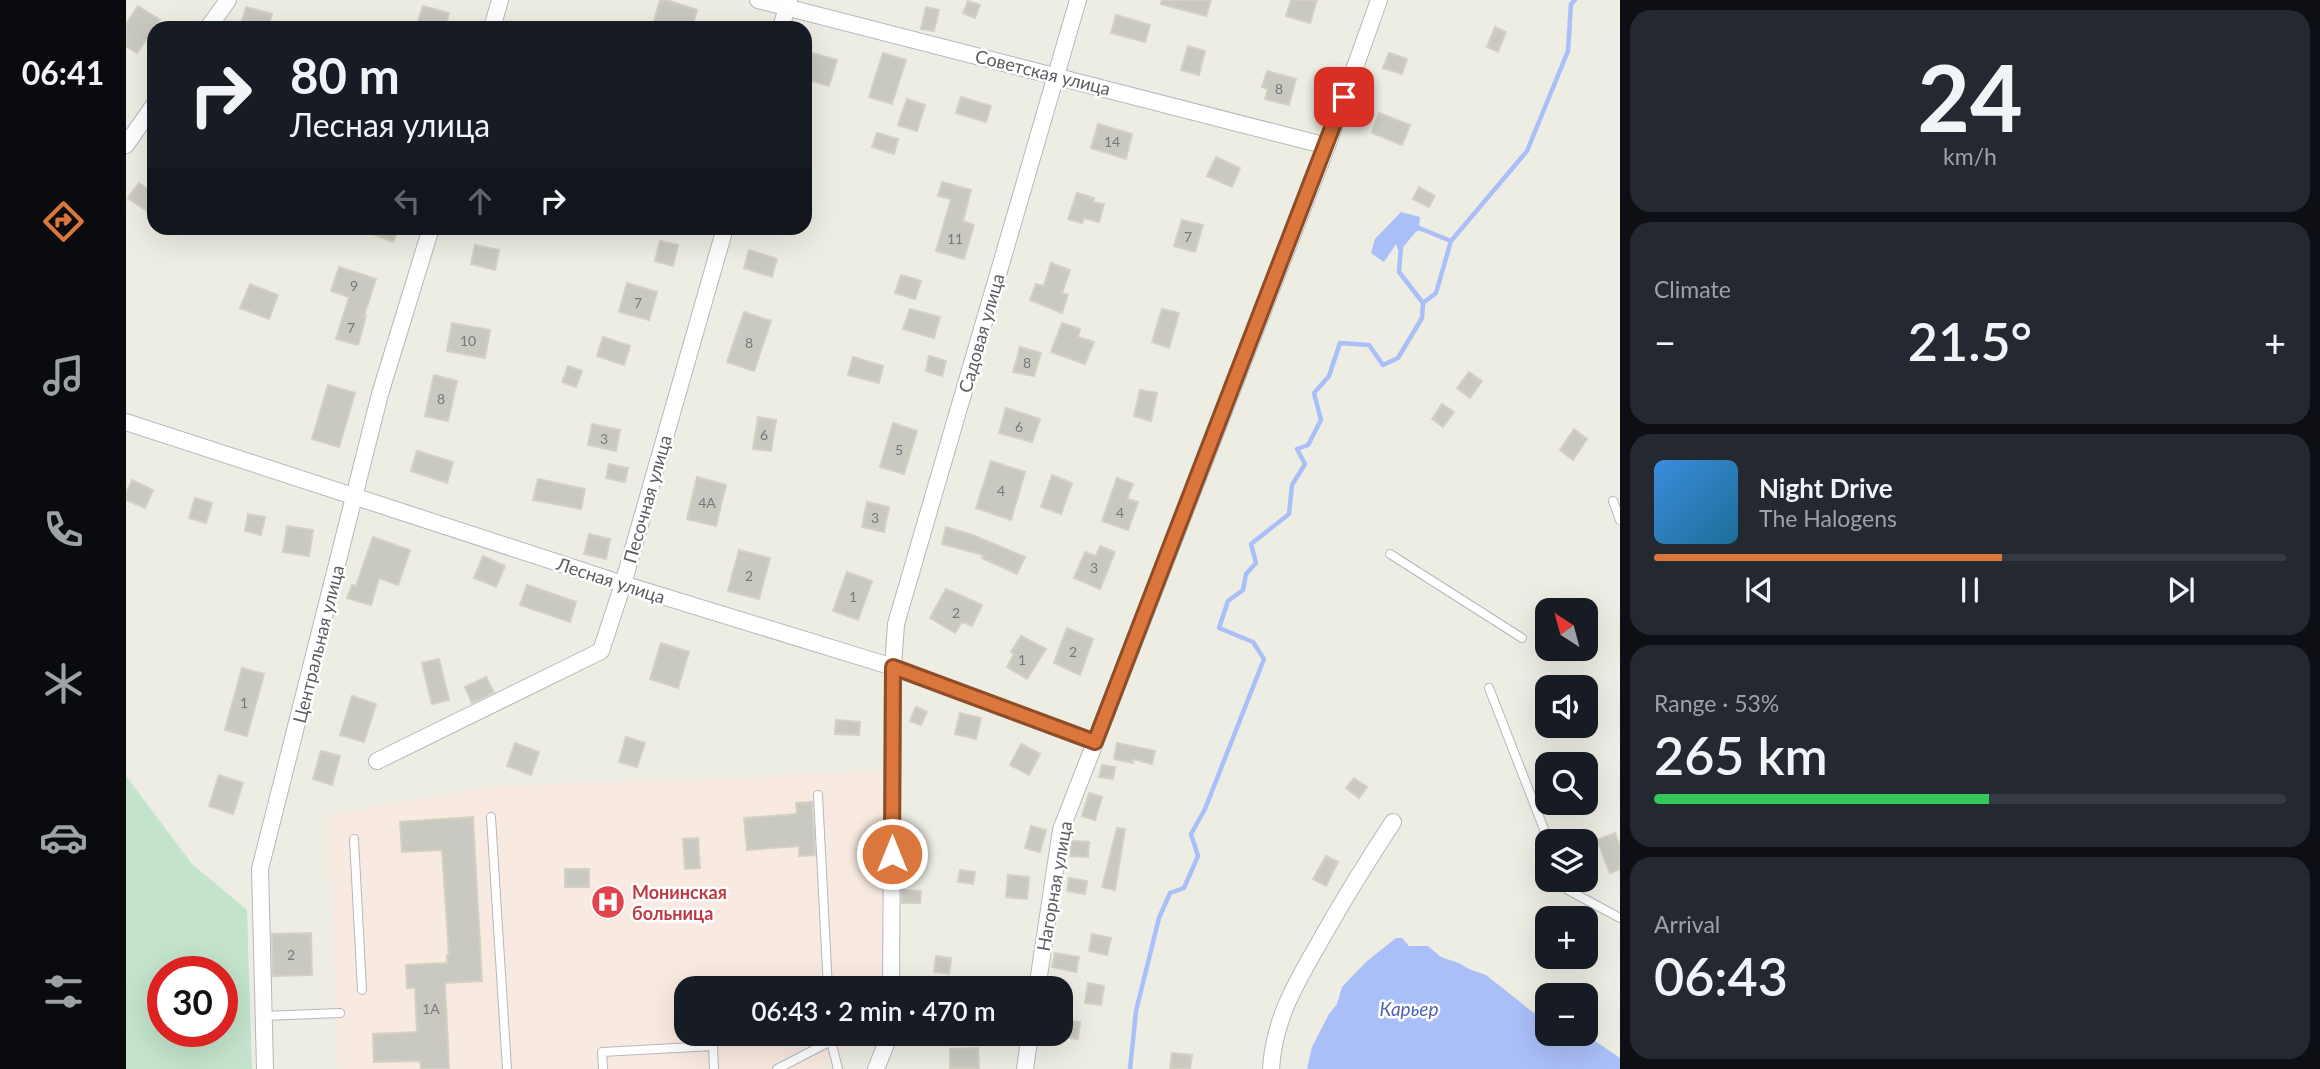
<!DOCTYPE html>
<meta charset="utf-8">
<style>
body{margin:0;font-family:Lato,sans-serif;background:#242831;color:#f1f3f6;height:100vh;display:flex;flex-direction:column;font-size:26px;white-space:nowrap}
*{box-sizing:border-box;margin:0}
p{font-size:23px;color:#9ea1a6}
.icon{flex:none;width:38px;height:38px;fill:none;stroke:currentColor;stroke-width:2;stroke-linecap:round;stroke-linejoin:round}
.map{position:relative;flex:1;overflow:hidden}
.panel{display:flex;flex-direction:column;gap:10px;padding:10px;background:#0d0f14;width:700px}
.panel>*{flex:none}
.banner{position:absolute;left:21px;top:21px;width:665px;height:214px;border-radius:21px;box-shadow:0 7px 28px #0002;background:#171b24;color:#f1f3f6;overflow:hidden}
.needle{width:46px;rotate:324deg}
.fabs{position:absolute;left:1409px;top:598px;display:grid;gap:14px}
.fabs a{display:grid;place-items:center;width:63px;height:63px;border-radius:14px;background:#171b24;box-shadow:0 7px 28px #0002;font-size:35px}
.speed{position:absolute;left:21px;top:956px;display:flex;gap:14px;font-size:35px;font-weight:700;text-align:center}
.speed>*{display:grid;place-content:center;width:91px;height:91px;border-radius:50%;background:#171b24;box-shadow:0 7px 28px #0002;line-height:1}
.speed .limit{border:10px solid #d22;background:#fff;color:#111}
.pin{position:absolute;display:grid;place-items:center;width:60px;height:60px;color:#fff;margin:-30px;border-radius:14px;box-shadow:0 4px 10px #0006}
.me{position:absolute;width:77px;margin:-38px;rotate:0deg;stroke-linejoin:round;filter:drop-shadow(0 0 5px #0008)}
.turn{display:flex;align-items:center;gap:24px;height:147px;padding:0 28px;font-size:32px}
.turn .icon{width:91px;height:91px;stroke-width:2.5}
.turn b{display:block;font-size:49px;line-height:60px}
.lanes{display:flex;align-items:center;height:66px;padding:0 28px;background:#0003;justify-content:center;gap:35px;direction:ltr}
.lanes .off{opacity:.35}
.big{font-size:52px;font-weight:600;line-height:1.1}
.panel .widget{flex:1;display:flex;flex-direction:column;justify-content:center;gap:10px;min-width:0;padding:0 24px;border-radius:21px;background:#242831}
.panel .dial{align-items:center;gap:0}
.dial b{font-size:91px;line-height:1}
.song{display:flex;align-items:center;gap:21px}
.cover{width:84px;height:84px;border-radius:10px;background:linear-gradient(135deg,hsl(210 70% 55%),hsl(200 70% 35%))}
.played{height:7px;border-radius:4px;background:linear-gradient(90deg,#db763c 55%,#363941 55%)}
.keys{display:flex;justify-content:space-around;direction:ltr}
.heat{display:flex;justify-content:space-between;align-items:center;font-size:38px;direction:ltr}
.charge{height:10px;border-radius:5px;background:linear-gradient(90deg,#34c759 53%,#363941 0)}
.trip{position:absolute;left:548px;top:976px;width:399px;height:70px;border-radius:21px;background:#171b24;box-shadow:0 7px 28px #0002;font-weight:600;line-height:70px;text-align:center}
main{display:flex;flex:1;min-height:0}
.tab-bar{display:flex;flex-direction:column;width:126px;justify-content:space-around;align-items:center;background:#090b0e;color:#9ea1a6}
.tab-bar .icon{width:49px;height:49px}
.tab-bar .on{color:#db763c}
.tab-bar b{font-size:32px;color:#f1f3f6}
.map>svg:first-child{display:block}
</style>
<main>
<nav class="tab-bar">
<b>06:41</b>
<svg class="icon on" aria-label="directions" viewBox="0 0 24 24"><path d="M12 3l9 9-9 9-9-9zM9 14v-3h6M13 9l2 2-2 2"/></svg>
<svg class="icon" aria-label="music" viewBox="0 0 24 24"><path d="M9 18V5l10-2v13"/><circle cx="6" cy="18" r="3"/><circle cx="16" cy="16" r="3"/></svg>
<svg class="icon" aria-label="phone" viewBox="0 0 24 24"><path d="M5 4h4l2 5-3 2q2 4 5 5l2-3 5 2v4C11 20 4 13 5 4z"/></svg>
<svg class="icon" aria-label="climate" viewBox="0 0 24 24"><path d="M12 3v18M4 7l16 10M4 17L20 7"/></svg>
<svg class="icon" aria-label="car" viewBox="0 0 24 24"><path d="M5 17H2v-5l4-1 3-4h7l3 4 3 1v5h-3M9 17h6M6 11h13"/><circle cx="7" cy="17" r="2"/><circle cx="17" cy="17" r="2"/></svg>
<svg class="icon" aria-label="filters" viewBox="0 0 24 24"><path d="M4 7h16M4 17h16"/><circle cx="9" cy="7" r="2"/><circle cx="15" cy="17" r="2"/></svg>
</nav>
<div class="map">
<svg width="1494" height="1069" viewBox="0 0 1494 1069">
<rect width="100%" height="100%" fill="#edede4"/>
<polygon fill="#f9eae1" points="761,772 757,989 560,989 560,1034 736,1034 709,1059 693,1069 212,1069 202,815 368,786"/>
<path fill="#c3e3cc" fill-rule="evenodd" d="M0,776L66,864L121,910L126,1069H0ZM37,971H96V1031H37Z"/>
<g fill="#aabff8">
<polygon points="1275,212 1294,217 1293,228 1273,252 1270,244 1258,262 1245,253 1249,239"/>
<polygon points="1270,938 1276,938 1283,946 1302,946 1315,957 1333,963 1343,969 1360,975 1404,1010 1421,1021 1421,1034 1459,1034 1494,1058 1494,1069 1181,1069 1186,1047 1203,1014 1211,1004 1216,987 1240,962"/>
</g>
<g fill="none" stroke-linecap="round" stroke-linejoin="round">
<g stroke="#aabff8" stroke-width="4.5">
<polyline points="1287,230 1293,228 1325,241"/>
<polyline points="1275,246 1273,272 1297,303"/>
<polyline points="1004,1069 1010,1011 1033,918 1044,893 1058,888 1072,856 1065,834 1079,809 1138,659 1127,642 1093,628 1102,601 1117,590 1120,574 1130,563 1125,544 1163,514 1166,485 1179,464 1171,449 1182,445 1195,420 1188,393 1203,376 1214,343 1243,345 1257,365 1272,358 1296,318 1297,303 1310,293 1325,241 1401,151 1442,51 1445,4 1449,0"/>
</g>
</g>
<g fill="#c9c8c1" stroke="#d2d1c3" stroke-width="2">
<polygon points="534,0 541,0 571,10 566,28 526,28"/>
<polygon points="1036,0 1085,0 1080,16 1035,4"/>
<polygon points="1165,0 1191,0 1184,23 1160,16"/>
<polygon points="842,1 854,5 849,18 837,13"/>
<polygon points="12,6 34,20 11,53 0,46 0,24"/>
<polygon points="297,6 323,13 319,28 290,28"/>
<polygon points="120,7 146,14 142,27 116,21"/>
<polygon points="800,7 813,10 808,31 795,29"/>
<polygon points="990,15 1024,25 1019,42 985,33"/>
<polygon points="1369,27 1380,32 1372,52 1361,47"/>
<polygon points="1062,46 1079,51 1073,75 1055,70"/>
<polygon points="686,53 711,60 703,86 679,79"/>
<polygon points="757,53 780,60 766,104 743,97"/>
<polygon points="1263,53 1281,59 1276,74 1257,68"/>
<polygon points="1141,71 1170,79 1163,105 1139,99 1142,89 1136,87"/>
<polygon points="835,97 865,106 860,122 830,113"/>
<polygon points="781,99 799,105 791,131 772,125"/>
<polygon points="1253,113 1284,125 1276,145 1246,133"/>
<polygon points="972,124 1006,134 1000,159 965,148"/>
<polygon points="751,133 772,139 768,154 746,147"/>
<polygon points="1090,157 1114,168 1106,187 1081,176"/>
<polygon points="816,182 845,190 837,221 848,225 838,259 810,251 825,199 812,196"/>
<polygon points="13,183 28,194 28,216 2,198"/>
<polygon points="1293,187 1309,196 1303,207 1287,199"/>
<polygon points="951,193 968,198 967,202 978,204 973,222 958,218 956,223 942,219"/>
<polygon points="1056,220 1077,225 1069,252 1048,246"/>
<polygon points="232,228 273,228 267,242"/>
<polygon points="534,241 552,245 547,266 529,261"/>
<polygon points="349,245 373,250 369,270 345,264"/>
<polygon points="623,250 651,259 646,277 618,268"/>
<polygon points="925,263 944,270 936,293 942,295 936,313 904,300 910,284 918,286"/>
<polygon points="213,267 250,279 238,316 240,316 232,345 210,339 223,297 205,291"/>
<polygon points="775,275 795,281 789,299 769,293"/>
<polygon points="501,283 531,292 523,320 493,312"/>
<polygon points="124,284 152,295 143,319 114,308"/>
<polygon points="784,309 814,317 808,338 777,329"/>
<polygon points="1036,309 1053,313 1043,348 1026,342"/>
<polygon points="618,312 645,321 628,371 601,362"/>
<polygon points="326,323 364,330 359,358 321,351"/>
<polygon points="936,323 954,329 952,337 968,342 959,364 925,352"/>
<polygon points="477,337 504,346 498,365 471,356"/>
<polygon points="894,347 915,353 908,376 887,372"/>
<polygon points="803,356 820,361 816,376 800,371"/>
<polygon points="727,357 757,366 753,383 722,375"/>
<polygon points="442,366 456,371 450,387 436,382"/>
<polygon points="1343,372 1356,381 1344,398 1331,388"/>
<polygon points="308,375 331,381 322,421 299,416"/>
<polygon points="202,385 229,393 213,447 186,439"/>
<polygon points="1014,390 1031,393 1025,421 1008,416"/>
<polygon points="1316,404 1328,412 1317,427 1306,419"/>
<polygon points="880,408 914,419 906,442 873,433"/>
<polygon points="632,417 650,420 645,451 627,449"/>
<polygon points="767,423 791,431 778,474 754,467"/>
<polygon points="466,424 494,430 490,451 462,445"/>
<polygon points="1448,429 1461,439 1447,460 1434,450"/>
<polygon points="291,451 327,462 321,483 285,471"/>
<polygon points="865,461 899,472 885,520 850,508"/>
<polygon points="483,464 502,468 499,482 480,478"/>
<polygon points="926,475 946,483 935,514 915,507"/>
<polygon points="571,477 600,485 590,526 561,519"/>
<polygon points="991,478 1007,484 1001,499 1012,502 1002,530 976,521"/>
<polygon points="412,479 459,489 455,509 407,500"/>
<polygon points="6,480 27,490 19,508 0,500 0,493"/>
<polygon points="69,498 86,503 80,523 63,518"/>
<polygon points="741,502 763,507 758,532 736,527"/>
<polygon points="122,514 139,517 135,535 119,531"/>
<polygon points="161,526 187,530 183,556 157,552"/>
<polygon points="820,527 847,535 899,557 891,574 856,558 858,555 816,544"/>
<polygon points="463,534 484,539 480,559 458,554"/>
<polygon points="247,537 284,550 272,585 253,578 245,605 221,598 226,585 230,586"/>
<polygon points="974,546 989,552 974,589 948,578 959,552 970,556"/>
<polygon points="613,550 644,558 633,599 602,591"/>
<polygon points="357,556 379,566 370,587 348,578"/>
<polygon points="721,572 746,581 732,620 707,611"/>
<polygon points="401,585 450,602 444,622 394,605"/>
<polygon points="820,589 856,605 846,626 836,622 829,633 804,618"/>
<polygon points="941,628 967,639 954,675 928,663"/>
<polygon points="895,636 920,649 901,679 881,667 888,654 885,652"/>
<polygon points="535,643 563,652 552,688 524,679"/>
<polygon points="313,659 323,700 306,704 296,663"/>
<polygon points="116,668 138,674 121,736 99,730"/>
<polygon points="360,677 368,692 346,703 339,687"/>
<polygon points="226,696 250,704 238,742 214,735"/>
<polygon points="790,707 801,712 795,725 784,721"/>
<polygon points="834,713 855,718 850,739 829,734"/>
<polygon points="710,720 734,722 733,735 709,734"/>
<polygon points="500,737 519,743 511,767 493,762"/>
<polygon points="389,743 413,752 405,775 381,766"/>
<polygon points="991,743 1029,751 1026,764 1007,759 1007,763 988,759"/>
<polygon points="895,744 914,754 903,775 884,765"/>
<polygon points="195,751 214,756 206,785 187,779"/>
<polygon points="976,765 989,767 987,779 973,777"/>
<polygon points="93,775 117,783 107,814 83,806"/>
<polygon points="1228,778 1241,787 1233,798 1220,788"/>
<polygon points="963,793 976,797 969,820 956,816"/>
<polygon points="686,802 689,855 673,856 673,846 621,850 618,818 671,814 670,803"/>
<polygon points="347,817 356,981 319,983 323,1069 295,1069 294,1061 248,1062 247,1034 291,1032 289,988 281,988 280,965 321,963 321,955 323,955 316,850 276,852 274,822"/>
<polygon points="905,826 920,830 914,852 899,848"/>
<polygon points="991,828 999,829 989,890 976,887"/>
<polygon points="1489,833 1494,846 1494,869 1484,873 1471,840"/>
<polygon points="572,838 574,868 559,869 557,839"/>
<polygon points="945,841 963,842 962,857 944,856"/>
<polygon points="1200,856 1212,862 1200,886 1187,879"/>
<rect x="439" y="869" width="24" height="18"/>
<polygon points="834,870 849,872 847,884 832,882"/>
<polygon points="882,875 903,877 901,899 880,897"/>
<polygon points="943,878 961,881 959,894 941,891"/>
<polygon points="776,890 795,891 794,903 776,903"/>
<polygon points="185,933 186,975 147,976 146,934"/>
<polygon points="966,934 985,938 981,955 963,951"/>
<polygon points="929,953 953,957 950,972 926,967"/>
<polygon points="810,956 825,958 823,974 808,972"/>
<polygon points="962,983 978,986 975,1005 959,1003"/>
<polygon points="939,1020 954,1022 952,1039 937,1037"/>
<polygon points="852,1048 853,1068 824,1068 824,1049"/>
<polygon points="1046,1053 1066,1055 1064,1069 1044,1069"/>
</g>
<g fill="none" stroke-linecap="round" stroke-linejoin="round">
<g stroke="#b6b7bd" stroke-width="10">
<g id="service">
<polyline points="1487,501 1494,520"/>
<polyline points="1264,554 1396,638"/>
<polyline points="1363,688 1423,842"/>
<polyline points="692,795 702,989"/>
<polyline points="365,817 381,1069"/>
<polyline points="228,839 236,990"/>
<polyline points="1438,880 1442,890 1494,918"/>
<polyline points="138,1016 214,1013"/>
<polyline points="705,1041 712,1069"/>
<polyline points="477,1069 476,1052 587,1046 588,1069"/>
<polyline points="651,1069 705,1041 704,1034"/>
</g>
</g>
<g stroke="#b6b7bd" stroke-width="18">
<g id="minor">
<polyline points="632,0 1201,146"/>
<polyline points="82,28 102,0"/>
<polyline points="366,28 374,0"/>
<polyline points="655,28 663,0"/>
<polyline points="0,145 28,105"/>
<polyline points="0,422 497,584 767,667 969,742"/>
<polyline points="251,761 475,651 497,584 599,228"/>
<polyline points="765,989 767,667 770,624 952,0"/>
<polyline points="911,989 935,830 1201,146 1253,0"/>
<polyline points="139,1069 134,869 254,394 305,228"/>
<polyline points="750,1069 760,1044 762,1034"/>
<polyline points="899,1069 904,1034"/>
<path d="M1145,1069C1148,1017 1172,980 1197,936C1219,897 1242,860 1267,822"/>
</g>
</g>
<use href="#service" stroke="#fff" stroke-width="8"/>
<use href="#minor" stroke="#fff" stroke-width="16"/>
</g>
<g fill="none" stroke-linecap="round" stroke-linejoin="round">
<g stroke="#8e4d27" stroke-width="18">
<polyline id="route" points="766,854 767,667 969,742 1218,97"/>
</g>
<use href="#route" stroke="#db763c" stroke-width="12"/>
</g>
<defs>
<g id="hospital-disc" transform="scale(1.75)"><circle r="9.5" fill="#e0444e" stroke="#fff"/><path d="M-5-5h3v3.5h4V-5h3V5h-3V1.5h-4V5h-3Z" fill="#fff"/></g>
</defs>
<g fill-rule="evenodd">
<use href="#hospital-disc" x="482" y="902"/>
</g>
<g text-anchor="middle" dominant-baseline="central" stroke-width="5" stroke-linejoin="round" paint-order="stroke">
<g font-size="14" fill="#77787a">
<text x="1153" y="88">8</text>
<text x="986" y="141">14</text>
<text x="1062" y="236">7</text>
<text x="829" y="238">11</text>
<text x="228" y="285">9</text>
<text x="512" y="302">7</text>
<text x="225" y="327">7</text>
<text x="342" y="340">10</text>
<text x="623" y="342">8</text>
<text x="901" y="362">8</text>
<text x="315" y="398">8</text>
<text x="893" y="426">6</text>
<text x="638" y="434">6</text>
<text x="478" y="438">3</text>
<text x="773" y="449">5</text>
<text x="875" y="490">4</text>
<text x="581" y="502">4А</text>
<text x="994" y="512">4</text>
<text x="749" y="517">3</text>
<text x="968" y="567">3</text>
<text x="623" y="575">2</text>
<text x="727" y="596">1</text>
<text x="830" y="612">2</text>
<text x="947" y="651">2</text>
<text x="896" y="659">1</text>
<text x="118" y="702">1</text>
<text x="165" y="954">2</text>
<text x="305" y="1008">1А</text>
</g>
<g font-size="18" fill="#5c5d63" stroke="#fff">
<text transform="translate(917 72) rotate(14)">Советская улица</text>
<text transform="translate(855 333) rotate(-74)">Садовая улица</text>
<text transform="translate(521 499) rotate(-74)">Песочная улица</text>
<text transform="translate(485 580) rotate(18)">Лесная улица</text>
<text transform="translate(192 644) rotate(-76)">Центральная улица</text>
<text transform="translate(928 886) rotate(-80)">Нагорная улица</text>
</g>
<g font-size="18" font-weight="bold" fill="#be3a42" stroke="#fff" text-anchor="start">
<text x="506" y="892">Монинская<tspan x="506" dy="21">больница</tspan></text>
</g>
<g font-size="19" font-style="italic" fill="#4e64ba" stroke="#fff">
<text x="1283" y="1008">Карьер</text>
</g>
</g>
</svg>
<div class="fabs">
<a><svg class="needle" viewBox="-14 -14 28 28"><path d="M0-13l5 13h-10z" fill="#e53935"/><path d="M0 13l5-13h-10z" fill="#9ea1a6"/></svg></a>
<a><svg class="icon" aria-label="sound" viewBox="0 0 24 24"><path d="M4 9h4l5-4v14l-5-4H4zM17 9q2 3 0 6"/></svg></a>
<a><svg class="icon" aria-label="search" viewBox="0 0 24 24"><circle cx="10" cy="10" r="6"/><path d="M15 15l6 6"/></svg></a>
<a><svg class="icon" aria-label="layers" viewBox="0 0 24 24"><path d="M12 4l9 5-9 5-9-5zM3 14l9 5 9-5"/></svg></a>
<a>+</a>
<a>−</a>
</div>
<div class="speed"><div class="limit">30</div></div>
<div class="pin" style="left:1218px;top:97px;background:#d93025"><svg class="icon" aria-label="arrive" viewBox="0 0 24 24"><path d="M6 21V4h12l-3 4 3 4H6"/></svg></div>
<svg class="me" style="left:766px;top:854px" viewBox="-20 -20 40 40"><circle r="17" fill="#db763c" stroke="#fff" stroke-width="3"/><path d="M0-11L8 9 0 5-8 9z" fill="#fff"/></svg>
<div class="trip">06:43 · 2 min · 470 m</div>
<div class="banner">
<div class="turn"><svg class="icon" aria-label="right" viewBox="0 0 24 24"><path d="M7 20v-9h11M14 6l5 5-5 5"/></svg><div><b>80 m</b>Лесная улица</div></div>
<div class="lanes"><svg class="icon off" aria-label="left" viewBox="0 0 24 24"><path d="M17 20v-9H6M10 6l-5 5 5 5"/></svg><svg class="icon off" aria-label="ahead" viewBox="0 0 24 24"><path d="M12 20V5M6 11l6-6 6 6"/></svg><svg class="icon" aria-label="right" viewBox="0 0 24 24"><path d="M7 20v-9h11M14 6l5 5-5 5"/></svg></div>
</div>
</div>
<section class="panel">
<div class="widget dial"><b>24</b><p>km/h</p></div>
<div class="widget"><p>Climate</p>
<div class="heat"><a>−</a><b class="big">21.5°</b><a>+</a></div>
</div>
<div class="widget">
<div class="song"><i class="cover"></i><div><b>Night Drive</b><p>The Halogens</p></div></div>
<div class="played"></div>
<div class="keys"><svg class="icon" aria-label="previous" viewBox="0 0 24 24"><path d="M18 5L8 12l10 7zM5 5v14"/></svg><svg class="icon" aria-label="pause" viewBox="0 0 24 24"><path d="M8 5v14M16 5v14"/></svg><svg class="icon" aria-label="next" viewBox="0 0 24 24"><path d="M6 5l10 7-10 7zM19 5v14"/></svg></div>
</div>
<div class="widget"><p>Range · 53%</p><b class="big">265 km</b><div class="charge"></div></div>
<div class="widget"><p>Arrival</p><b class="big">06:43</b></div>
</section>
</main>
